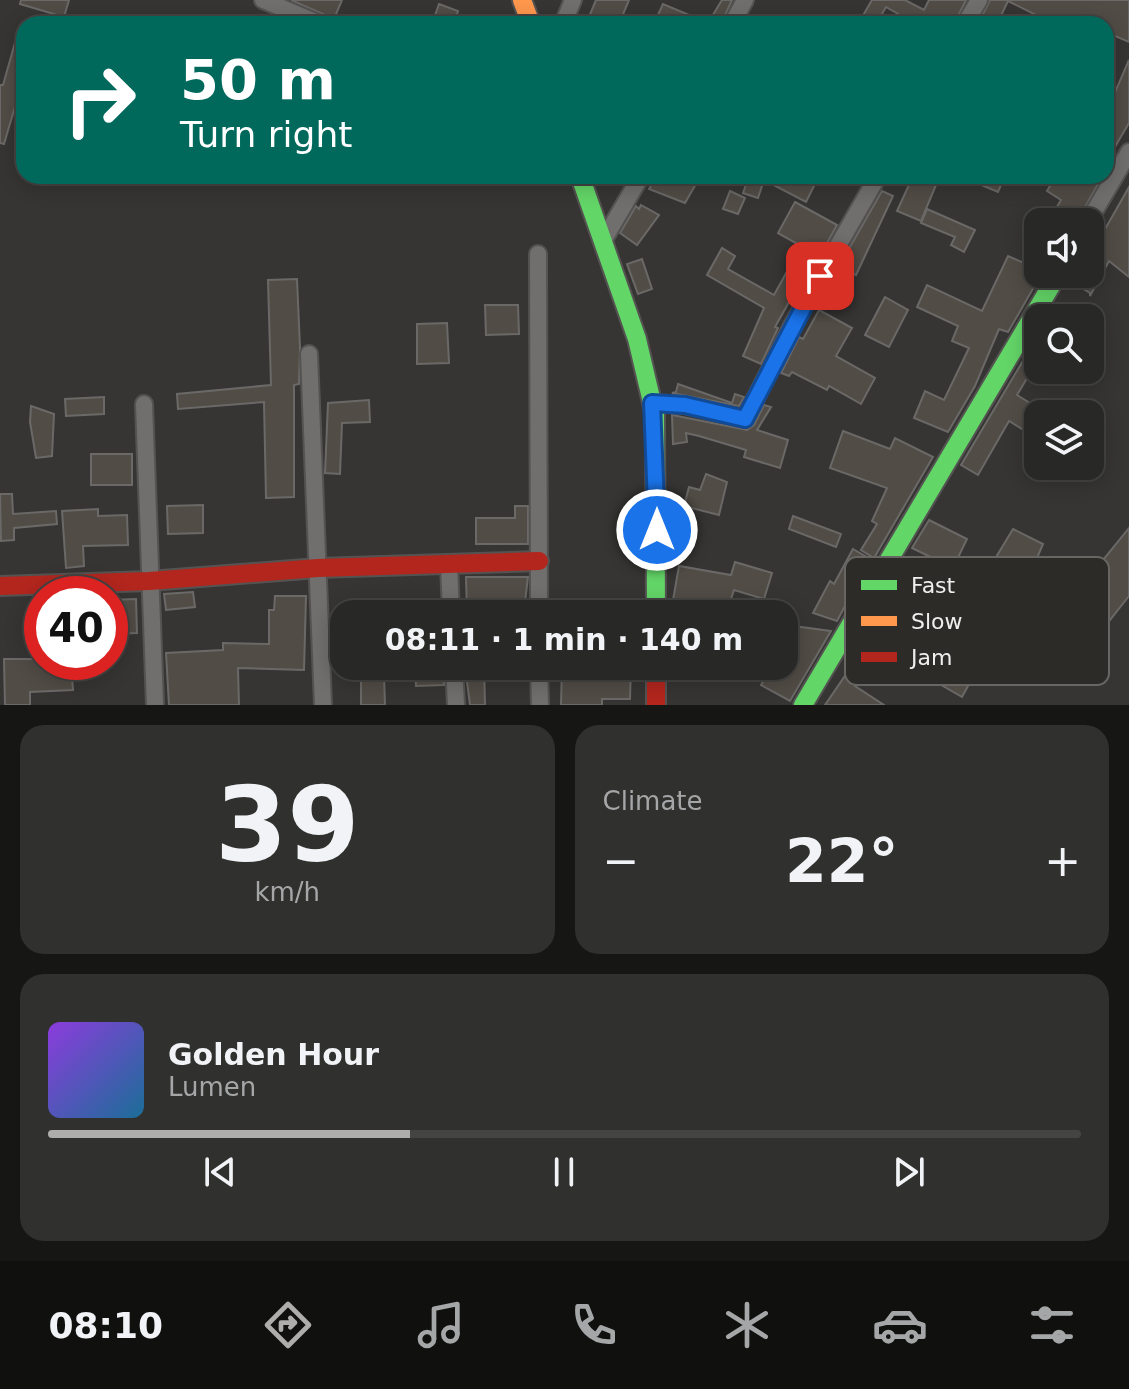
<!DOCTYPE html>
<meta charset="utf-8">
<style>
body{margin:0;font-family:"DejaVu Sans",sans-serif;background:#30302e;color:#f1f3f6;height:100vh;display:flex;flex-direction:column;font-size:30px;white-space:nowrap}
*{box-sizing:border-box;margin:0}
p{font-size:26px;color:#a5a6a7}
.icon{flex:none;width:44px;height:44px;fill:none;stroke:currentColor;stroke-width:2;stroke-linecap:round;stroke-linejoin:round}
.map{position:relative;height:705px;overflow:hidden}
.panel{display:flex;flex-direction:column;gap:20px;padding:20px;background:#161615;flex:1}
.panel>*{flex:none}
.top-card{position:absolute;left:16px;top:16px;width:1098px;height:168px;border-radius:24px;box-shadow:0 4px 20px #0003,0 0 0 2px #444443;background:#00695c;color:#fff;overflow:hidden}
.buttons{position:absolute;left:1024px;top:208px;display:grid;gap:16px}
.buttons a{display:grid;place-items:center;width:80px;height:80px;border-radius:16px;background:#282826;box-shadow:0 4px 20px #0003,0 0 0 2px #444443;font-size:40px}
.speed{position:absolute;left:24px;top:576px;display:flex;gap:16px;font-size:40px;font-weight:700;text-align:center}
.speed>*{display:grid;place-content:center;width:104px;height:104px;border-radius:50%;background:#282826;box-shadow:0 4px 20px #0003,0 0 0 2px #444443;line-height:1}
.speed .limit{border:12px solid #d22;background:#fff;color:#111}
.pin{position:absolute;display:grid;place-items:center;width:68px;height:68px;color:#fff;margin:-34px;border-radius:16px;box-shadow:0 4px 12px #0006}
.me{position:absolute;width:88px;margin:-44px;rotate:0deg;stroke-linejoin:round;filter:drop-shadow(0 0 6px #0008)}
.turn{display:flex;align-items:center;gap:28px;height:168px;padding:0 32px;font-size:36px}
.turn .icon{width:104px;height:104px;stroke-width:2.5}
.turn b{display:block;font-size:56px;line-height:68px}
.big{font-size:60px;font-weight:700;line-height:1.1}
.panel .widget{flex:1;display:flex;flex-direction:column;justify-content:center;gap:12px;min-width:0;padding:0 28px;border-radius:24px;background:#30302e}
.panel .dial{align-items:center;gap:0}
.dial b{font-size:104px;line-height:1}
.song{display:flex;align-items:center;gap:24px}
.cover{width:96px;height:96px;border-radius:12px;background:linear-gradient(135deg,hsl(270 70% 55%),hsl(200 70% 35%))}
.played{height:8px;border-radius:4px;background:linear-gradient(90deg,#aeadab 35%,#444443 35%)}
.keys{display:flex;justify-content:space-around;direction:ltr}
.heat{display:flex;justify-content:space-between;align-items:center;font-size:44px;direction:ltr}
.panel .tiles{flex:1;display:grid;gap:20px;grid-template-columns:1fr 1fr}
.widget:last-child{grid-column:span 2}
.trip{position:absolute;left:330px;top:600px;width:468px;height:80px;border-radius:24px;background:#282826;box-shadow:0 4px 20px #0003,0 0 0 2px #444443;font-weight:700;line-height:80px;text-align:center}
.tabs{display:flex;height:128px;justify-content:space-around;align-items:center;background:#10100f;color:#a5a6a7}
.tabs .icon{width:56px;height:56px}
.tabs .current{color:#aeadab}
.tabs b{font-size:36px;color:#f1f3f6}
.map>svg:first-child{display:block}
</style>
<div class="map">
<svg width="1129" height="705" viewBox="0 0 1129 705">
<rect width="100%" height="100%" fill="#363533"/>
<g fill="#514c45" stroke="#6a6967" stroke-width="2">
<polygon points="21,0 69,0 64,17 20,4"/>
<polygon points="291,0 342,0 334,19"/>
<polygon points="596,0 629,0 619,24 586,24"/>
<polygon points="722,0 732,0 721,24 667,24 656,19 663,4 708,23"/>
<polygon points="872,0 905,0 924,10 929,0 966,0 954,24 916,24 886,7 876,24 858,24"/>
<polygon points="990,0 1129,0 1129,42 1106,32 1106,24 1054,24 1008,1 997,24 978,24"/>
<polygon points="439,4 458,11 454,24 432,24"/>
<polygon points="20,25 24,26 24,76 4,144 0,143 0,85 3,85"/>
<polygon points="1129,60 1129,123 1106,162 1106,102 1110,104"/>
<polygon points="657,176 681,176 696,184 685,203 649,189"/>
<polygon points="749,176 819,176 806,202 764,180 758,198 743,193"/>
<polygon points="913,176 936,185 921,221 897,211"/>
<polygon points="960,176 1005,176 998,192"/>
<polygon points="1056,176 1088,176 1099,182 1077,222 1048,222 1061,200 1047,191"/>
<polygon points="1129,187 1129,277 1109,261 1090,296 1090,293 1070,281 1072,274 1090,274 1090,233 1100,238"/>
<polygon points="730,191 745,198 738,214 723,209"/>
<polygon points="882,191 893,196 856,275 839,266"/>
<polygon points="795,202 837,225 820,256 816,254 775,327 778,328 761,364 743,356 764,308 707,275 722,248 735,256 728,269 774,295 801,246 778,233"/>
<polygon points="641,205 659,215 637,245 620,233 636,206 639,209"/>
<polygon points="927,209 975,230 964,252 951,245 955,237 921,223"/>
<polygon points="1038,239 1038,280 1008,332 999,329 975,386 948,432 914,418 925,391 944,400 969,348 952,341 958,326 917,307 927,285 982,311 1008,256 1024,263"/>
<polygon points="642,259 652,289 638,294 627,264"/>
<polygon points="297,279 300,348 299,384 294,385 294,497 266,498 264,402 178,409 177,394 271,385 268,280"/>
<polygon points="885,297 908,310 889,347 865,335"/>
<polygon points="485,305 518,305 519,334 486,335"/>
<polygon points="819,310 852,328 836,356 875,378 861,404 829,386 827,390 792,372 789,376 781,373 799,337 803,339"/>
<polygon points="447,323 449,363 417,364 417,324"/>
<polygon points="1027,354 1038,360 1017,395 1038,408 1038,439 1009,421 978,475 961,465"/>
<polygon points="678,384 732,403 735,394 744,397 739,406 672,393 676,392"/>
<polygon points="104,397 104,414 66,416 65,399"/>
<polygon points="369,400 370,422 342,423 340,474 325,473 328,403"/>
<polygon points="764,405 771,407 757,430 788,440 780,468 744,457 746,450 699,436 686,433 687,442 673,444 672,415 747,430 754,425"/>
<polygon points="31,406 54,414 52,456 36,458 30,422"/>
<polygon points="843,431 890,449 895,438 933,457 874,558 861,550 877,524 872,521 887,488 830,468"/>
<rect x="91" y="454" width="41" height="31"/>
<polygon points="706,474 727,482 719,515 684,506 689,487 700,490"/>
<polygon points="0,494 12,494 13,514 56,511 57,524 14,528 14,540 1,541"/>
<polygon points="203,505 203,533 168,534 167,506"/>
<polygon points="515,506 528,506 528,544 476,544 476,518 515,518"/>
<polygon points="98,509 98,516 127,515 128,545 83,546 84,566 66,568 62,511"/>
<polygon points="793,516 841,534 836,547 789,529"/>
<polygon points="929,520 967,539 953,568 912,548"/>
<polygon points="1129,528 1129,596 1106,625 1072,598"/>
<polygon points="1013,529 1043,544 1026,584 990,567"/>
<polygon points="853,549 870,559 837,621 813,613 830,581 834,584"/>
<polygon points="735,562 772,573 764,599 734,590 726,614 677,614 678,601 673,600 679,566 731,575"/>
<polygon points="466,577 528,577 524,610 481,608 482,614 467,614"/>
<polygon points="193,592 195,607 166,610 164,594"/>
<polygon points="275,596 306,596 304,670 238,668 239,705 169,705 166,653 223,650 223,643 269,644 269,610 274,610"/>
<polygon points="136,599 137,633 110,634 110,600"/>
<polygon points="913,600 934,612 914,646 972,679 962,697 891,656 889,661 874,653 855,686 884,705 825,705 853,664 846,660 869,621 893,635"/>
<polygon points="794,626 831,631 790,701 761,685 772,666 784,666 784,645"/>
<polygon points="4,659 42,659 42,665 71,663 73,690 30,692 30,705 5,705"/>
<polygon points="415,666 443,666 444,685 416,686"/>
<polygon points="465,666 484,666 485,705 470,705"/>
<polygon points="562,666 631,666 630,699 602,699 602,705 561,705"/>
<polygon points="384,675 385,705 361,705 361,676"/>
</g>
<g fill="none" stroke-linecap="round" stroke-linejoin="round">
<g stroke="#545352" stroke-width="20">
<g id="street">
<polyline points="263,0 320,24"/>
<polyline points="563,24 573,0"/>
<polyline points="732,24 745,0"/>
<polyline points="965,24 979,0"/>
<polyline points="1088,222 1129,152"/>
<polyline points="603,241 641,176"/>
<polyline points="538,254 539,614"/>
<polyline points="309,354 323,705"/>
<polyline points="652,403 685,405 745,419 792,326 878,176"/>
<polyline points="144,404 155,705"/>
<polyline points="449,564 451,614"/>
<polyline points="454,666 456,705"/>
<polyline points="539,666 540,705"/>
</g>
</g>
<g stroke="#545352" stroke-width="22">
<g id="fast">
<polyline points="580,176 637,339 655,415 656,614"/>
<polyline points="803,705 1058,274"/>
</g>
</g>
<g stroke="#545352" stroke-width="22">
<polyline id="slow" points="522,0 531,24"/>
</g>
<g stroke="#545352" stroke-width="22">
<g id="jam">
<polyline points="0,586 149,581 318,568 539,561"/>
<polyline points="656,666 656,705"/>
</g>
</g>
<use href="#street" stroke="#706f6e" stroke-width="16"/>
<use href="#fast" stroke="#63d668" stroke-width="18"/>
<use href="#slow" stroke="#ff974d" stroke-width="18"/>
<use href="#jam" stroke="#b3261e" stroke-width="18"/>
</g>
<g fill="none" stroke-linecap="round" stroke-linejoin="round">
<g stroke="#114b97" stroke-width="20">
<polyline id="route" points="657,530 652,403 685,405 745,419 820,276"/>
</g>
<use href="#route" stroke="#1a73e8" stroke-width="14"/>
</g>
<rect x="845" y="557" width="264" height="128" rx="12" fill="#2d2b28" stroke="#676663" stroke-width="2"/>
<rect x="861" y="580" width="36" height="10" fill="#63d668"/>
<rect x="861" y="616" width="36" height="10" fill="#ff974d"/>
<rect x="861" y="652" width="36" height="10" fill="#b3261e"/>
<g font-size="22" fill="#efeeec">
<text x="911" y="593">Fast</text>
<text x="911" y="629">Slow</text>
<text x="911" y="665">Jam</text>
</g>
</svg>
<div class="buttons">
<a><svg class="icon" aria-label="sound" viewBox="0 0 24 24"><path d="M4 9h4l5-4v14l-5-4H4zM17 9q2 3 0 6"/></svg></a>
<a><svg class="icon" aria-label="search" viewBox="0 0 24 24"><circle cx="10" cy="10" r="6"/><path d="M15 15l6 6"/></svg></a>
<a><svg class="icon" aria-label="layers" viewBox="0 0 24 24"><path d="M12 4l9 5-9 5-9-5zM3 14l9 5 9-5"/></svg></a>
</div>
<div class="speed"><div class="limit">40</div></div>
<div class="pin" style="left:820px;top:276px;background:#d93025"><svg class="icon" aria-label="arrive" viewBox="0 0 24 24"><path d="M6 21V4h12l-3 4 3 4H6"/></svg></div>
<svg class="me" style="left:657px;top:530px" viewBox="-20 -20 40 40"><circle r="17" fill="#1a73e8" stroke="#fff" stroke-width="3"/><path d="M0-11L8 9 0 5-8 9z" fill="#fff"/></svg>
<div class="trip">08:11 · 1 min · 140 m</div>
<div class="top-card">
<div class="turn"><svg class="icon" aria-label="right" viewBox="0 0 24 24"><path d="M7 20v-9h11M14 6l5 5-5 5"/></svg><div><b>50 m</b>Turn right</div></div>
</div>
</div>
<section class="panel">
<div class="tiles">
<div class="widget dial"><b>39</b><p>km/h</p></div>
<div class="widget"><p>Climate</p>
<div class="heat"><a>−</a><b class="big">22°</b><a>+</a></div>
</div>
<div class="widget">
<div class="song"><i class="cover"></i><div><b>Golden Hour</b><p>Lumen</p></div></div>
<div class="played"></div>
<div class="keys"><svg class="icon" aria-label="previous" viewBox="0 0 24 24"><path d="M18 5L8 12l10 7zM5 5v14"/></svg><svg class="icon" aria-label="pause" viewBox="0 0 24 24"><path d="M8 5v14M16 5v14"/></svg><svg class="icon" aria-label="next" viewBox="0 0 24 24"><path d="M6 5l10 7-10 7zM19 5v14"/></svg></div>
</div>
</div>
</section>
<nav class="tabs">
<b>08:10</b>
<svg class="icon current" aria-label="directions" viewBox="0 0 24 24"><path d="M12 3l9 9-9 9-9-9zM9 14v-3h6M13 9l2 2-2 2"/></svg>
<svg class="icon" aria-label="music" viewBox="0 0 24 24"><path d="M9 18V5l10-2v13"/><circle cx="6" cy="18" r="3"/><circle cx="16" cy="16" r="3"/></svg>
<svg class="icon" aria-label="phone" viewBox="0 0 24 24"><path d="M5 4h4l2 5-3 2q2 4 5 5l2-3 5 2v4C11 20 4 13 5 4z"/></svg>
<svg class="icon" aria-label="climate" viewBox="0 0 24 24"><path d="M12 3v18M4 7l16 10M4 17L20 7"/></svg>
<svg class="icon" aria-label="car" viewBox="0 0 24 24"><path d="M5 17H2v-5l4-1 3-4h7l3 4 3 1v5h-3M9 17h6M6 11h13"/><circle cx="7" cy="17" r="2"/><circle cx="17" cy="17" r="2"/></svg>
<svg class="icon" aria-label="filters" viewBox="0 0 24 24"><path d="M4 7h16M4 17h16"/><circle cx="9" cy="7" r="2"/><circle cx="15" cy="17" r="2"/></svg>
</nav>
